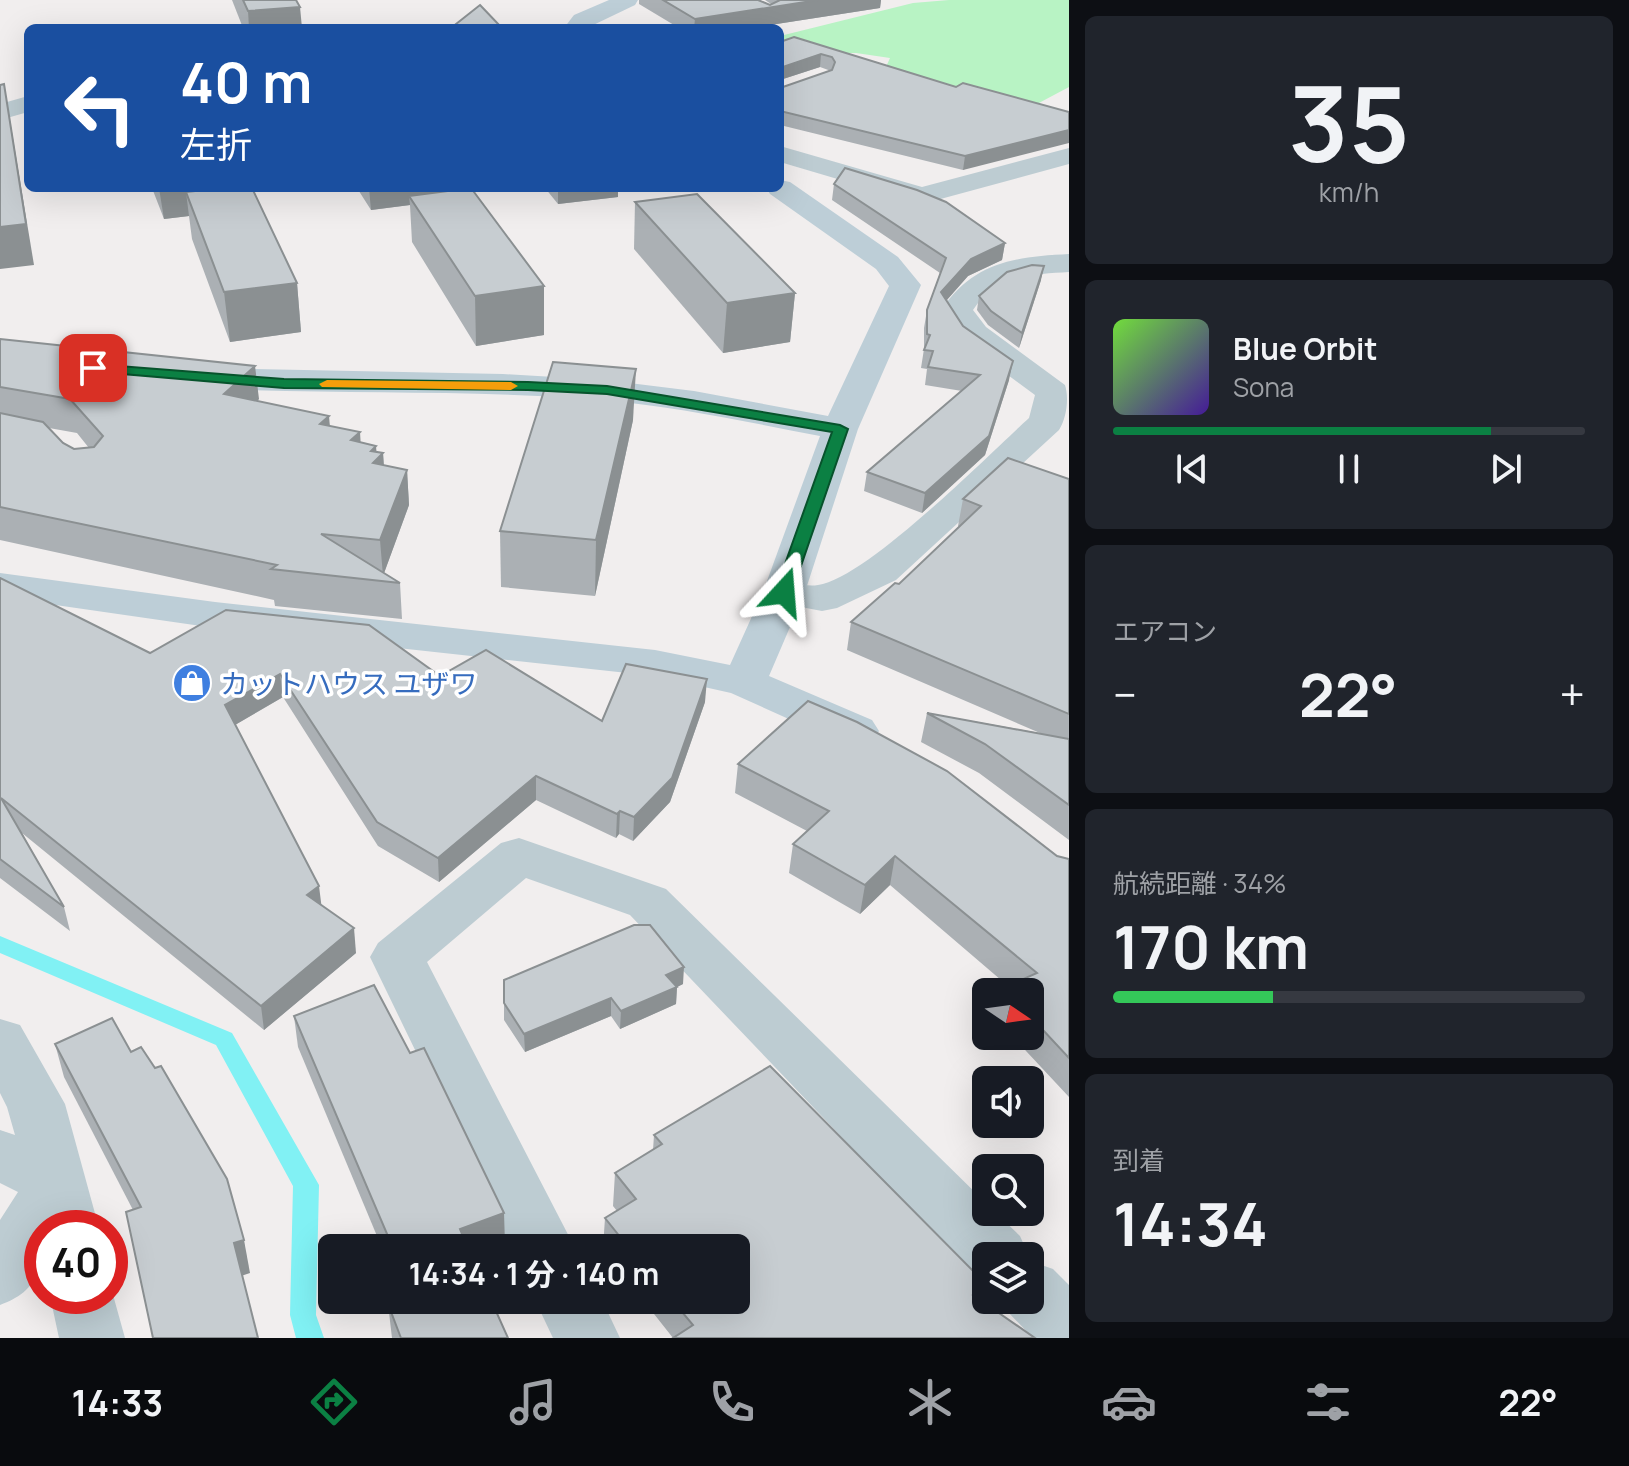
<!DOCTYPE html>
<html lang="ja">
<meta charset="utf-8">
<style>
body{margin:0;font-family:Manrope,"Noto Sans JP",sans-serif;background:#20242c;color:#f1f3f6;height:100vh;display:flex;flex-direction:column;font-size:30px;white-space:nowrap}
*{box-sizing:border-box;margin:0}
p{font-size:26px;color:#9ea1a6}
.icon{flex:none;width:44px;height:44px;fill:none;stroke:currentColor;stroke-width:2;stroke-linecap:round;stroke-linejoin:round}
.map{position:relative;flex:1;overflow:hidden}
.side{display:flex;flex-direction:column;gap:16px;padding:16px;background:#0d0f14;width:560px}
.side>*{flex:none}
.guide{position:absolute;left:24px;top:24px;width:760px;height:168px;border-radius:12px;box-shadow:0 8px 32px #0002;background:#1a4fa0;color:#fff;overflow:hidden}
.needle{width:52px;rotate:103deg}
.fabs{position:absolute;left:972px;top:978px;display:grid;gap:16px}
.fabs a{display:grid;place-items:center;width:72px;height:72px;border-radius:12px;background:#171b24;box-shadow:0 8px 32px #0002;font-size:40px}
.speed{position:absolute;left:24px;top:1210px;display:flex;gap:16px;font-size:40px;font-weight:700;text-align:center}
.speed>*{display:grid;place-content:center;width:104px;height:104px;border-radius:50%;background:#171b24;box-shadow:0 8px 32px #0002;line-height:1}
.speed .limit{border:12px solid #d22;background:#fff;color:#111}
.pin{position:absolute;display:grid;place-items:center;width:68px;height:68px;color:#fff;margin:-34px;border-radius:16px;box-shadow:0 4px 12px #0006}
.me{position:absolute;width:88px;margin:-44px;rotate:19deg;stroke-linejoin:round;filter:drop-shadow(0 0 6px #0008)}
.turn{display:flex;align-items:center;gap:28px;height:168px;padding:0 24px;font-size:36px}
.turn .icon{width:104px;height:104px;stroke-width:2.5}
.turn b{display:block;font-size:56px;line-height:68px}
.big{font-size:60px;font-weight:700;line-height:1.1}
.side .tile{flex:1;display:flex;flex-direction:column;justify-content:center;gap:12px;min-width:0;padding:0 28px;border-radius:12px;background:#20242c}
.side .dial{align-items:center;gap:0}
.dial b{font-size:104px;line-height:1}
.song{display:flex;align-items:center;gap:24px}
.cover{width:96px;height:96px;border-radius:12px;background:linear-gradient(135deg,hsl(100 70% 55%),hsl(260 70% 35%))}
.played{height:8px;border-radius:4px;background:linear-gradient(90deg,#0b8043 80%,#363941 80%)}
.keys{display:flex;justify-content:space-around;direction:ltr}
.heat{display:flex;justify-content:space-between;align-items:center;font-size:44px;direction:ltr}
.charge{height:12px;border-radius:6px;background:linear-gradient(90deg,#34c759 34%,#363941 0)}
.trip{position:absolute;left:318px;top:1234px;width:432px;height:80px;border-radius:12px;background:#171b24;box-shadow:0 8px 32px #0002;font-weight:700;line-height:80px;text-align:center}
.tab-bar{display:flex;height:128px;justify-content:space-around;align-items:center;background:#090b0e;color:#9ea1a6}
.tab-bar .icon{width:56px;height:56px}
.tab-bar .active{color:#0b8043}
.tab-bar b{font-size:36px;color:#f1f3f6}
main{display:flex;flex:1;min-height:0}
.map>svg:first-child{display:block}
</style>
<main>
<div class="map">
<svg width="1069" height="1338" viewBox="0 0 1069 1338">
<rect width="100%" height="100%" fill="#f1eeee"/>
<polygon fill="#b8f3c4" points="949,0 1069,0 1069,87 1037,104 1016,107 886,67 890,58 856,53 780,53 780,36 913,3"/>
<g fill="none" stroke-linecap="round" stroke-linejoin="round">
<polygon fill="#81f1f4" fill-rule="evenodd" points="0,936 232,1033 319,1185 316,1315 324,1338 296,1338 290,1315 293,1186 216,1045 0,953"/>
<g fill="#bdccd2" fill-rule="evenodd">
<polygon points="28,96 28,112 0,120 0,104"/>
<polygon points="780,146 922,187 1069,148 1069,164 922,204 780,162"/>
<path d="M1069,254V272C1033,274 995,276 973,310L986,327L1065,385C1069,397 1067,418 1059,430L896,580L837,608L822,611L769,601L763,592L769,583C788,578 802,588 818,585C867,578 987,456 1029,418L1035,395L962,341L941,310C974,262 1013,257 1069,254Z"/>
<polygon points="519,838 666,889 986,1203 986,1212 995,1212 1020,1236 1029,1256 986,1256 986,1280 974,1276 630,915 526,878 427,962 575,1248 511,1248 370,957 378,943 501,843"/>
<path d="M0,1019L20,1025L65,1104L99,1228H42C42,1268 40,1290 0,1305V1220L18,1192L0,1183V1130L15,1135L7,1107L0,1093Z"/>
<polygon points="1030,1261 1053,1269 1069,1285 1069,1338 1033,1338 1007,1311 1002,1300 1030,1300"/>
<polygon points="110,1284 125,1338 59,1338 50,1296 110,1296"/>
<polygon points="535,1300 602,1300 620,1338 553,1338"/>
</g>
<g fill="#bdced7" fill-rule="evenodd">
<polygon points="609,0 638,0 635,5 587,28 564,28 574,15"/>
<path d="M780,180L790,182L898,257L921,285L858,429L805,592L769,676L872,720L879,731L872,742L856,746L840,742L731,693L655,676L215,628L0,597V573L215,602L655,650L730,665L763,592L820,436C748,422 677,407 604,400C469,389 332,395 197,388L185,385L180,378L185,371L197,368L503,374L605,380L694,391L828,416L889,286L876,269L770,194L766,188H780Z"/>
</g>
</g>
<g fill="#abb0b4" fill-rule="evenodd">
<polygon points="232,0 296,0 302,28 243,28"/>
<polygon points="639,0 758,0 770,5 771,4 765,0 761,0 881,0 880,8 751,28 679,28 639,4"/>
<polygon points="780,42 956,87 1069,112 963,170 780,125 780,88 831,71 820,67 780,80"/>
<polygon points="834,184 1005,243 1002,260 968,276 946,301 963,326 1009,380 985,455 922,513 864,491 867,472 962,391 925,385 927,369 921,368 924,349 924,328 927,310 940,273 832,200"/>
<polygon points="152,188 252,188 297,283 301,332 230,342 192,239 189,216 164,219"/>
<polygon points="357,188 432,188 433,193 544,335 476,346 412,242 410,205 371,210"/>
<polygon points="545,188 618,188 618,197 558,204"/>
<polygon points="635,202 795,293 790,342 723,353 634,249"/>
<polygon points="1041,280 1019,348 988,325 977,310 979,296"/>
<path d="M0,339L259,399L257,401L330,426L360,432V442L377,452L383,453L384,465L407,470L409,505L384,573L400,583L402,619L275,606L274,600L0,540ZM49,428L77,433L89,448L74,449L63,443Z"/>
<polygon points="633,420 595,596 501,587 500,531"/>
<polygon points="1069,479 1069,840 979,773 921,742 927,713 1040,733 847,650 851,622 899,584 959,526 958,526 963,499"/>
<polygon points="0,578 150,653 440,676 602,721 705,702 670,802 633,841 619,834 616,838 536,800 439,882 378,846 283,697 235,725 321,905 356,953 264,1030 22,833 64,907 70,931 0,878"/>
<polygon points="738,764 1069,859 1069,1097 1012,1036 1030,1036 1030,992 1002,992 1003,988 1008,986 890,885 860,914 789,873 793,844 807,831 735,793"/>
<polygon points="504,980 683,984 677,987 676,1004 620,1029 611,1016 525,1052 504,1020"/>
<polygon points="294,1016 505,1244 495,1248 382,1248 298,1047"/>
<polygon points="55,1044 250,1273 133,1210 64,1077"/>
<polygon points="654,1135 986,1284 673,1338 643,1300 736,1300 736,1248 603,1248 605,1218 617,1211 613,1206 615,1173 653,1150"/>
<polygon points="389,1300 491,1300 508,1338 392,1338 388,1304 390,1304"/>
</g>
<g fill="#8b9092">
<polygon points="818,0 881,0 880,8 751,28 694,28 695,19"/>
<polygon points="300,7 302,28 249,28 248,11"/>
<polygon points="821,54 820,67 780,80 780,68"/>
<polygon points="4,84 34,265 0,269 0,227"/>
<polygon points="1069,130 1069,143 963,170 965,156"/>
<polygon points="159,188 224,188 186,192 189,216 164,219"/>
<polygon points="369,188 432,188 433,202 409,196 410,205 371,210"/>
<polygon points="558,188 618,188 618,197 558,204"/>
<polygon points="1005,243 1002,260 968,276 938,310 941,292 971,259"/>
<polygon points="1044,266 1041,280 1019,348 1022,333"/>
<polygon points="297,283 301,332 230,342 224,292"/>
<polygon points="544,286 544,335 476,346 475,296"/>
<polygon points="795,293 790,342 723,353 727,303"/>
<polygon points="1013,361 1009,380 985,455 922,513 925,493"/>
<polygon points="255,366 259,399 228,428 224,394"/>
<polygon points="636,369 633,420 595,596 596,540"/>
<polygon points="329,416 332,450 320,424"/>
<polygon points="360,432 362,466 351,440"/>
<polygon points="376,446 377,459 383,453 385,488 376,498 371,451"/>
<polygon points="407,470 409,505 383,576 380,540"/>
<polygon points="280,674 283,697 228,729 225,705"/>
<polygon points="707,679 705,702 670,802 633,841 634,817"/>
<polygon points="536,776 536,800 439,882 438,858"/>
<polygon points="620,811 619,834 616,838 617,814"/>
<polygon points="895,856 890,885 860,914 865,885"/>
<polygon points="319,886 322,910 307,895"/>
<polygon points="354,928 356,953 264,1030 261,1006"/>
<polygon points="684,967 683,984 677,987 676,1004 620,1029 621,1011 666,975"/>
<polygon points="611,998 611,1016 525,1052 524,1034"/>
<polygon points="504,1213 505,1244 495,1248 461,1248 460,1229"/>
<polygon points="244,1240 250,1273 241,1276 234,1243"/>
<polygon points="986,1286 986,1289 977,1318 973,1295"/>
</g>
<g fill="#c7cdd1" stroke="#8b9092" stroke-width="2">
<polygon points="243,0 296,0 300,7 248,11"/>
<polygon points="663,0 758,0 770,5 780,0 818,0 695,19"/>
<polygon points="480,5 502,28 451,28"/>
<polygon points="794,37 956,87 963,83 1069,112 1069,130 965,156 780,111 780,88 832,70 835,62 832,57 821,54 780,68 780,42"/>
<polygon points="4,84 26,224 0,227 0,85"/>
<polygon points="845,168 917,190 946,202 1005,243 971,259 941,292 963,326 1013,361 989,436 925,493 867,472 980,375 928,367 933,351 924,350 930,335 927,334 927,310 946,258 834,184"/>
<polygon points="223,188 252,188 297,283 224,292 186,192"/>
<polygon points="471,188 544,286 475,296 409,196"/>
<polygon points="697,194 795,293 727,303 635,202"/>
<polygon points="1032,265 1044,266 1022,333 991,311 979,296 1007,272"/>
<polygon points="0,339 255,366 224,394 329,416 320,424 360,432 351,440 376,446 371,451 383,453 373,463 407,470 380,540 321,534 400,583 271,569 277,565 0,507 0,413 43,422 63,443 74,449 94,447 103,436 70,399 0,387"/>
<polygon points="553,362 636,369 596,540 500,531"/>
<polygon points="1008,458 1069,479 1069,714 851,622 895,583 899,584 981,506 963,499"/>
<polygon points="0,578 150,653 226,610 369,625 440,676 486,650 602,721 626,664 707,679 672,778 634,817 620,811 617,814 536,776 438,858 377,822 280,674 225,705 319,886 307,895 354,928 261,1006 1,798 64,907 0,859"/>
<polygon points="808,701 857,722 947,771 1057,856 1069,859 1069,1058 1030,1016 1030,992 1007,992 1003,988 1037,973 895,856 865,885 793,844 829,811 738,764"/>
<polygon points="927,713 1069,739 1069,805 985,744"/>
<polygon points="634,925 650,925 684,967 666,975 677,987 621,1011 611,998 524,1034 504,1003 504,980"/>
<polygon points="374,985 410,1053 424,1048 504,1213 460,1229 468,1248 393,1248 294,1016"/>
<polygon points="112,1018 131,1052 141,1047 155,1068 161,1066 227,1179 244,1240 234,1243 258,1338 153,1338 126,1212 141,1207 55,1044"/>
<polygon points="770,1066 986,1284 986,1286 973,1295 1035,1338 673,1338 693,1325 672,1300 736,1300 736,1248 629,1248 605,1218 636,1199 615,1173 662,1144 654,1135"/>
<polygon points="398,1300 491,1300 508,1338 401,1338 388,1304 399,1302"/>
</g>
<polygon fill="#0b8043" stroke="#07532c" stroke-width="2" points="93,364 284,379 528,382 607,386 840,425 848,429 792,592 784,597 775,592 832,432 607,394 528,390 284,388 88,371 88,365"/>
<polygon fill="#f59e0b" points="327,380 511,382 518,386 511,390 322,387 319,384"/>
<defs>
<g id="shop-disc" transform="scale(2)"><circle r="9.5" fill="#3f7fe0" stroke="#fff"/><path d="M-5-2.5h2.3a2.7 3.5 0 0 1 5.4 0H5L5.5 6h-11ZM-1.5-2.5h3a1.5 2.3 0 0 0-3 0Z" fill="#fff"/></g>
</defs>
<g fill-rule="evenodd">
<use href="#shop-disc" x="192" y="683"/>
</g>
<g text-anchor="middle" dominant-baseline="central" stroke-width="7" stroke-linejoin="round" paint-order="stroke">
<g font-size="28" fill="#366cbe" stroke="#fff" text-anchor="start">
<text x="220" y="683">カットハウス ユザワ</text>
</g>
</g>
</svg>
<div class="fabs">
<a><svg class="needle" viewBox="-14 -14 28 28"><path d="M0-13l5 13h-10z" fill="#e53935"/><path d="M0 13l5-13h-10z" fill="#9ea1a6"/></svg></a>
<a><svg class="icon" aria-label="sound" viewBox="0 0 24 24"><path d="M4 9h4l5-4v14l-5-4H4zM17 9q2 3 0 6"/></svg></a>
<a><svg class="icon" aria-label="search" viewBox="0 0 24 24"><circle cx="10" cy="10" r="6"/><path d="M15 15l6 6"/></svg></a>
<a><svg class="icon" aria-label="layers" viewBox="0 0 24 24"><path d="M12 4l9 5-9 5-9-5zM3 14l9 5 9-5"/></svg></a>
</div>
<div class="speed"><div class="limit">40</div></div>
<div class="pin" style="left:93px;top:368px;background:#d93025"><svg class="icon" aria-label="arrive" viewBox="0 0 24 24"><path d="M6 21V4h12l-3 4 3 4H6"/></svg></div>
<svg class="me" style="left:784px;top:592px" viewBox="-20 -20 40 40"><path d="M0-17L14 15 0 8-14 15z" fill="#0b8043" stroke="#fff" stroke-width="4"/></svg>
<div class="trip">14:34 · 1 分 · 140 m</div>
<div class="guide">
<div class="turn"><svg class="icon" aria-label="left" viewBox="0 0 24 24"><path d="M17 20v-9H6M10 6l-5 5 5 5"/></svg><div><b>40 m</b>左折</div></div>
</div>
</div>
<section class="side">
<div class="tile dial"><b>35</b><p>km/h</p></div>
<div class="tile">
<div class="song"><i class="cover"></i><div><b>Blue Orbit</b><p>Sona</p></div></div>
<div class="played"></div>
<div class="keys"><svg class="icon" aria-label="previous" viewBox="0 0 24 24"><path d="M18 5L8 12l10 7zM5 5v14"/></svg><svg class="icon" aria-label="pause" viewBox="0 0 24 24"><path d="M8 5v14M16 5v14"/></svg><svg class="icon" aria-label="next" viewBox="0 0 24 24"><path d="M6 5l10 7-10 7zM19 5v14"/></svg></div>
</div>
<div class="tile"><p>エアコン</p>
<div class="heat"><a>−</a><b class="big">22°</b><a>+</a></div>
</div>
<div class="tile"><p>航続距離 · 34%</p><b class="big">170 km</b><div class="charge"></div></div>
<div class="tile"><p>到着</p><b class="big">14:34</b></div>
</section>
</main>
<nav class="tab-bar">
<b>14:33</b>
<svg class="icon active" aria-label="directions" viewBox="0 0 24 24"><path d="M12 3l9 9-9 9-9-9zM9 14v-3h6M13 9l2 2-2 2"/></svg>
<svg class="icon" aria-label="music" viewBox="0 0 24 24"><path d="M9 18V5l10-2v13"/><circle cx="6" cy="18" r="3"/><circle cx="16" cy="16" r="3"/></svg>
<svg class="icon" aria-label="phone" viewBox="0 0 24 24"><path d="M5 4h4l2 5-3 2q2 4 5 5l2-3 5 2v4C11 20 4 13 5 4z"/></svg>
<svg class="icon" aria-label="climate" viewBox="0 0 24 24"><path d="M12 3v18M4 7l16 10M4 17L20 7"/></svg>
<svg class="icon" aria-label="car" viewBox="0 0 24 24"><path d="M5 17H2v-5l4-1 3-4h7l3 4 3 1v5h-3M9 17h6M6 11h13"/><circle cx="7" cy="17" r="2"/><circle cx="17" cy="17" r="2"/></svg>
<svg class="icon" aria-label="filters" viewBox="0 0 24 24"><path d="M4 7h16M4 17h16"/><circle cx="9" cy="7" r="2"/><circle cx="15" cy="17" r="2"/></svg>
<b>22°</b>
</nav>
